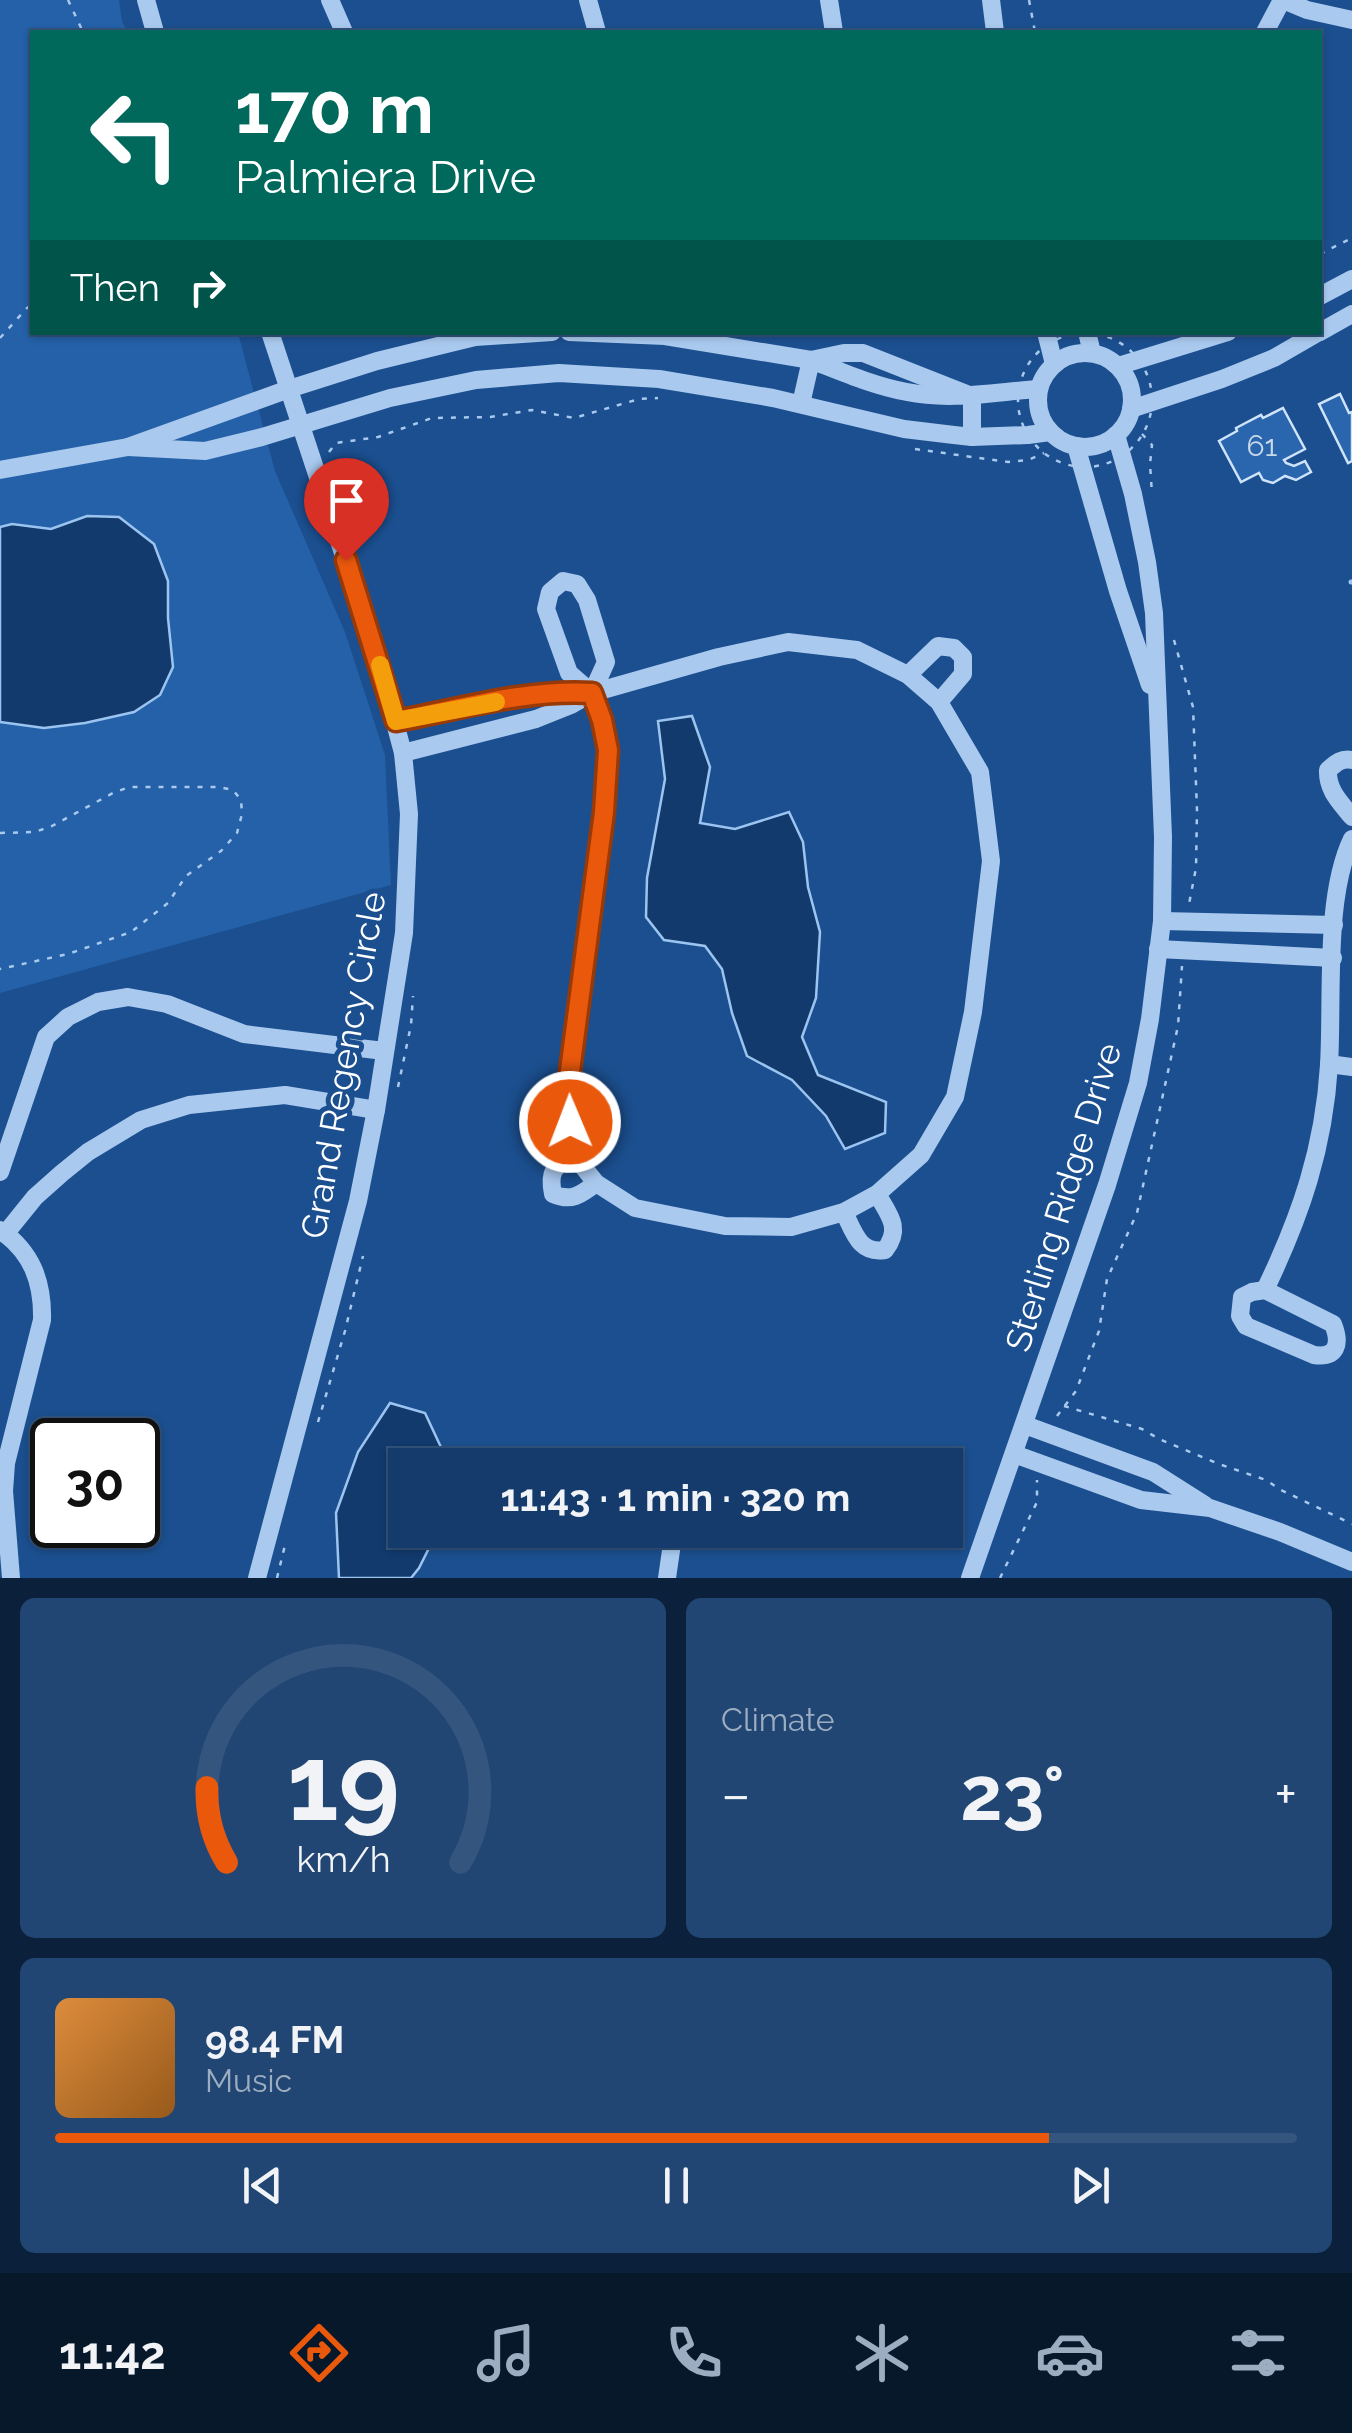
<!DOCTYPE html>
<meta charset="utf-8">
<style>
body{margin:0;font-family:Raleway,sans-serif;background:#214673;color:#f1f3f6;height:100vh;display:flex;flex-direction:column;font-size:38px;white-space:nowrap}
*{box-sizing:border-box;margin:0}
p{font-size:32px;color:#9dadc1}
.icon{flex:none;width:55px;height:55px;fill:none;stroke:currentColor;stroke-width:2;stroke-linecap:round;stroke-linejoin:round}
.map{position:relative;height:1578px;overflow:hidden}
.sheet{display:flex;flex-direction:column;gap:20px;padding:20px;background:#0b203b;flex:1}
.sheet>*{flex:none}
.top-card{position:absolute;left:30px;top:30px;width:1292px;height:305px;border-radius:0px;box-shadow:0 2px 8px #0004,0 0 0 2px #33557e;background:#00695c;color:#fff;overflow:hidden}
.speed{position:absolute;left:30px;top:1418px;display:flex;gap:20px;font-size:50px;font-weight:700;text-align:center}
.speed>*{display:grid;place-content:center;width:130px;height:130px;border-radius:50%;background:#143b6b;box-shadow:0 2px 8px #0004,0 0 0 2px #33557e;line-height:1}
.speed .limit{border:5px solid #111;border-radius:15px;background:#fff;color:#111}
.pin{position:absolute;display:grid;place-items:center;width:85px;height:85px;color:#fff;margin:-102px -42px;border-radius:50% 50% 50% 0;rotate:-45deg;box-shadow:0 0 10px #0007}
.pin .icon{rotate:45deg}
.me{position:absolute;width:110px;margin:-55px;rotate:359deg;stroke-linejoin:round;filter:drop-shadow(0 0 8px #0008)}
.turn{display:flex;align-items:center;gap:35px;height:210px;padding:0 40px;font-size:45px}
.turn .icon{width:130px;height:130px;stroke-width:2.5}
.turn b{display:block;font-size:70px;line-height:85px}
.then{display:flex;align-items:center;height:95px;padding:0 40px;background:#0003;gap:20px;font-size:38px}
.big{font-size:75px;font-weight:700;line-height:1.1}
.sheet .tile{flex:1;display:flex;flex-direction:column;justify-content:center;gap:15px;min-width:0;padding:0 35px;border-radius:15px;background:#214673}
.sheet .dial{align-items:center;gap:0}
.dial svg{height:260px;overflow:visible;fill:none;stroke:#33557e;stroke-width:7;stroke-linecap:round;text-anchor:middle}
.dial text{fill:#f1f3f6;stroke:none}
.song{display:flex;align-items:center;gap:30px}
.cover{width:120px;height:120px;border-radius:15px;background:linear-gradient(135deg,hsl(30 70% 55%),hsl(30 70% 35%))}
.played{height:10px;border-radius:5px;background:linear-gradient(90deg,#ea580c 80%,#33557e 80%)}
.keys{display:flex;justify-content:space-around;direction:ltr}
.heat{display:flex;justify-content:space-between;align-items:center;font-size:55px;direction:ltr}
.sheet .tiles{flex:1;display:grid;gap:20px;grid-template-columns:1fr 1fr}
.tile:last-child{grid-column:span 2}
.trip{position:absolute;left:388px;top:1448px;width:575px;height:100px;border-radius:0px;background:#143b6b;box-shadow:0 2px 8px #0004,0 0 0 2px #33557e;font-weight:700;line-height:100px;text-align:center}
.tab-bar{display:flex;height:160px;justify-content:space-around;align-items:center;background:#08182b;color:#9dadc1}
.tab-bar .icon{width:70px;height:70px}
.tab-bar .active{color:#ea580c}
.tab-bar b{font-size:45px;color:#f1f3f6}
.map>svg:first-child{display:block}
</style>
<div class="map">
<svg width="1352" height="1578" viewBox="0 0 1352 1578">
<rect width="100%" height="100%" fill="#1b4f8f"/>
<polygon fill="#2461a8" points="0,0 119,0 122,21 127,32 32,32 32,332 238,333 275,471 345,632 385,755 391,885 0,993"/>
<g fill="#123a6d" stroke="#9cc4f0" stroke-width="2.5">
<polygon points="87,516 119,517 154,544 168,581 168,618 173,667 160,695 134,712 85,723 44,728 0,722 0,527 12,524 51,529"/>
<polygon points="692,716 710,767 700,823 735,829 789,812 803,842 808,887 820,932 816,998 802,1037 818,1075 886,1102 885,1133 845,1149 826,1116 792,1080 747,1056 732,1013 722,969 705,946 664,940 646,917 647,878 665,779 658,721"/>
<polygon points="390,1403 425,1413 446,1458 446,1465 405,1465 405,1530 438,1530 419,1568 411,1578 339,1578 336,1513 358,1452"/>
</g>
<g fill="none" stroke-linecap="round" stroke-linejoin="round">
<polyline stroke="#9cc4f0" stroke-width="5" points="1351,582 1352,582"/>
</g>
<g fill="#2a66ad" stroke="#cfe3fa" stroke-width="2.5">
<polygon points="1340,394 1349,413 1352,412 1352,461 1348,463 1319,404"/>
<polygon points="1283,408 1305,449 1284,460 1286,463 1294,466 1305,461 1311,472 1296,480 1285,476 1273,483 1263,480 1259,473 1241,482 1219,441 1237,431 1236,428 1261,415 1263,418"/>
</g>
<g fill="none" stroke-linecap="round" stroke-linejoin="round">
<g stroke="#a9c9ee" stroke-width="2.5" stroke-dasharray="5 8" stroke-linecap="butt">
<polyline points="68,0 83,32"/>
<polyline points="1029,0 1035,32"/>
<polyline points="1320,254 1352,238"/>
<circle cx="1085" cy="400" r="67"/>
<polyline points="0,338 27,308 32,305"/>
<polyline points="1142,434 1152,445 1150,464 1152,494"/>
<polyline points="915,449 1008,462 1028,460 1044,453"/>
<polyline points="329,452 336,443 378,437 432,418 490,417 532,410 574,418 639,399 658,398"/>
<polyline points="1174,640 1193,707 1197,810 1196,868 1189,904"/>
<polyline points="0,833 35,832 52,826 113,793 129,787 219,787 233,790 241,800 242,814 237,833 221,851 186,876 168,903 131,932 68,954 0,969"/>
<polyline points="398,1087 411,1025 413,996"/>
<polyline points="1064,1406 1142,1429 1159,1439 1219,1464 1266,1480 1281,1490 1352,1524"/>
<polyline points="1057,1416 1076,1391 1099,1331 1107,1279 1137,1213 1178,1026 1182,966"/>
<polyline points="318,1422 345,1331 363,1256"/>
<polyline points="277,1578 286,1541"/>
<polyline points="1000,1578 1037,1502 1037,1480"/>
</g>
<g stroke="#a9c9ee" stroke-width="18">
<polyline points="146,0 155,32"/>
<polyline points="330,0 344,32"/>
<polyline points="588,0 597,32"/>
<polyline points="829,0 834,32"/>
<polyline points="991,0 995,32"/>
<polyline points="1283,0 1307,10 1352,20"/>
<polyline points="1265,32 1282,0"/>
<polyline points="1320,296 1352,279"/>
<polyline points="569,332 665,336 811,360 844,353 863,353 972,396"/>
<polyline points="1046,332 1054,364"/>
<polyline points="1087,332 1092,353"/>
<polyline points="1320,332 1352,314"/>
<circle cx="1085" cy="400" r="47"/>
<polyline points="1118,366 1228,332"/>
<path d="M801,404L811,360C842,372 874,386 907,392C950,401 995,392 1039,389"/>
<polyline points="1131,409 1222,379 1274,358 1319,332"/>
<polyline points="972,437 972,396"/>
<polyline points="1076,446 1118,591 1150,685"/>
<polyline points="128,447 205,451 262,437 390,398 476,380 559,373 659,379 773,398 904,429 954,435 972,437 1028,435 1050,432"/>
<polyline points="0,470 128,447 289,389 377,361 475,337 552,332"/>
<polyline points="908,675 938,646 954,648 963,657 963,674 939,702"/>
<path d="M396,721C460,710 526,689 591,693"/>
<polyline points="403,753 536,719 571,705 592,693 719,657 788,642 857,650 908,675 939,702 980,772 991,861 973,1012 955,1097 921,1155 877,1194 844,1212 791,1227 725,1226 635,1208 596,1183 573,1154 570,1071 604,812 607,750 602,719 592,693 569,673 546,609 550,592 563,581 577,584 587,600 606,662 592,693"/>
<path d="M1352,760C1341,758 1336,763 1328,770C1327,790 1340,802 1352,817"/>
<polyline points="1162,921 1334,925"/>
<polyline points="1158,949 1333,958"/>
<polyline points="1329,1064 1352,1067"/>
<path d="M573,1154C555,1167 548,1170 553,1194C571,1202 581,1195 596,1183"/>
<polyline points="0,1172 46,1037 68,1017 98,1002 128,997 167,1004 244,1034 384,1051"/>
<path d="M844,1212C854,1232 859,1254 885,1250C902,1228 889,1215 877,1194"/>
<path d="M0,1230C32,1252 43,1282 42,1320L6,1463L4,1491L11,1578"/>
<polyline points="5,1234 35,1197 62,1173 88,1152 141,1120 189,1105 285,1095 376,1110"/>
<path d="M1265,1290C1301,1215 1324,1148 1329,1065C1333,998 1324,897 1352,839"/>
<path d="M1265,1290L1333,1324C1341,1344 1337,1358 1314,1355L1246,1326L1240,1316L1242,1297L1252,1292Z"/>
<polyline points="1025,1425 1153,1472 1205,1505"/>
<polyline points="1014,1454 1141,1500 1210,1508 1280,1532 1352,1562"/>
<polyline points="257,1578 358,1201 376,1110 404,933 409,814 403,753 378,659 270,332"/>
<polyline points="667,1578 674,1530"/>
<polyline points="970,1578 1107,1185 1138,1083 1150,1019 1162,921 1163,837 1154,613 1147,562 1133,494 1116,435"/>
</g>
</g>
<g fill="none" stroke-linecap="round" stroke-linejoin="round">
<g stroke="#983908" stroke-width="25">
<path id="route" d="M346,560L396,721C460,709 526,689 592,693L602,720L608,750L604,812L570,1071V1122"/>
</g>
<use href="#route" stroke="#ea580c" stroke-width="18"/>
<polyline stroke="#f59e0b" stroke-width="18" points="380,665 396,721 496,702"/>
</g>
<g text-anchor="middle" dominant-baseline="central" stroke-width="10" stroke-linejoin="round" paint-order="stroke">
<g font-size="30" fill="#cad9ea">
<text x="1262" y="445">61</text>
</g>
<g font-size="35" fill="#fff" stroke="#1b4f8f">
<text transform="translate(343 1065) rotate(-80)">Grand Regency Circle</text>
<text transform="translate(1063 1197) rotate(-73)">Sterling Ridge Drive</text>
</g>
</g>
</svg>
<div class="speed"><div class="limit">30</div></div>
<div class="pin" style="left:346px;top:560px;background:#d93025"><svg class="icon" aria-label="arrive" viewBox="0 0 24 24"><path d="M6 21V4h12l-3 4 3 4H6"/></svg></div>
<svg class="me" style="left:570px;top:1122px" viewBox="-20 -20 40 40"><circle r="17" fill="#ea580c" stroke="#fff" stroke-width="3"/><path d="M0-11L8 9 0 5-8 9z" fill="#fff"/></svg>
<div class="trip">11:43 · 1 min · 320 m</div>
<div class="top-card">
<div class="turn"><svg class="icon" aria-label="left" viewBox="0 0 24 24"><path d="M17 20v-9H6M10 6l-5 5 5 5"/></svg><div><b>170 m</b>Palmiera Drive</div></div>
<div class="then">Then<svg class="icon" aria-label="right" viewBox="0 0 24 24"><path d="M7 20v-9h11M14 6l5 5-5 5"/></svg></div>
</div>
</div>
<section class="sheet">
<div class="tiles">
<div class="tile dial"><svg viewBox="0 0 100 80">
<path d="M14 69A42 42 0 1 1 86 69"/>
<path d="M14 69A42 42 0 0 1 8 46" stroke="#ea580c"/>
<text x="50" y="56" font-size="32" font-weight="700">19</text>
<text x="50" y="72" font-size="11">km/h</text>
</svg></div>
<div class="tile"><p>Climate</p>
<div class="heat"><a>−</a><b class="big">23°</b><a>+</a></div>
</div>
<div class="tile">
<div class="song"><i class="cover"></i><div><b>98.4 FM</b><p>Music</p></div></div>
<div class="played"></div>
<div class="keys"><svg class="icon" aria-label="previous" viewBox="0 0 24 24"><path d="M18 5L8 12l10 7zM5 5v14"/></svg><svg class="icon" aria-label="pause" viewBox="0 0 24 24"><path d="M8 5v14M16 5v14"/></svg><svg class="icon" aria-label="next" viewBox="0 0 24 24"><path d="M6 5l10 7-10 7zM19 5v14"/></svg></div>
</div>
</div>
</section>
<nav class="tab-bar">
<b>11:42</b>
<svg class="icon active" aria-label="directions" viewBox="0 0 24 24"><path d="M12 3l9 9-9 9-9-9zM9 14v-3h6M13 9l2 2-2 2"/></svg>
<svg class="icon" aria-label="music" viewBox="0 0 24 24"><path d="M9 18V5l10-2v13"/><circle cx="6" cy="18" r="3"/><circle cx="16" cy="16" r="3"/></svg>
<svg class="icon" aria-label="phone" viewBox="0 0 24 24"><path d="M5 4h4l2 5-3 2q2 4 5 5l2-3 5 2v4C11 20 4 13 5 4z"/></svg>
<svg class="icon" aria-label="climate" viewBox="0 0 24 24"><path d="M12 3v18M4 7l16 10M4 17L20 7"/></svg>
<svg class="icon" aria-label="car" viewBox="0 0 24 24"><path d="M5 17H2v-5l4-1 3-4h7l3 4 3 1v5h-3M9 17h6M6 11h13"/><circle cx="7" cy="17" r="2"/><circle cx="17" cy="17" r="2"/></svg>
<svg class="icon" aria-label="filters" viewBox="0 0 24 24"><path d="M4 7h16M4 17h16"/><circle cx="9" cy="7" r="2"/><circle cx="15" cy="17" r="2"/></svg>
</nav>
